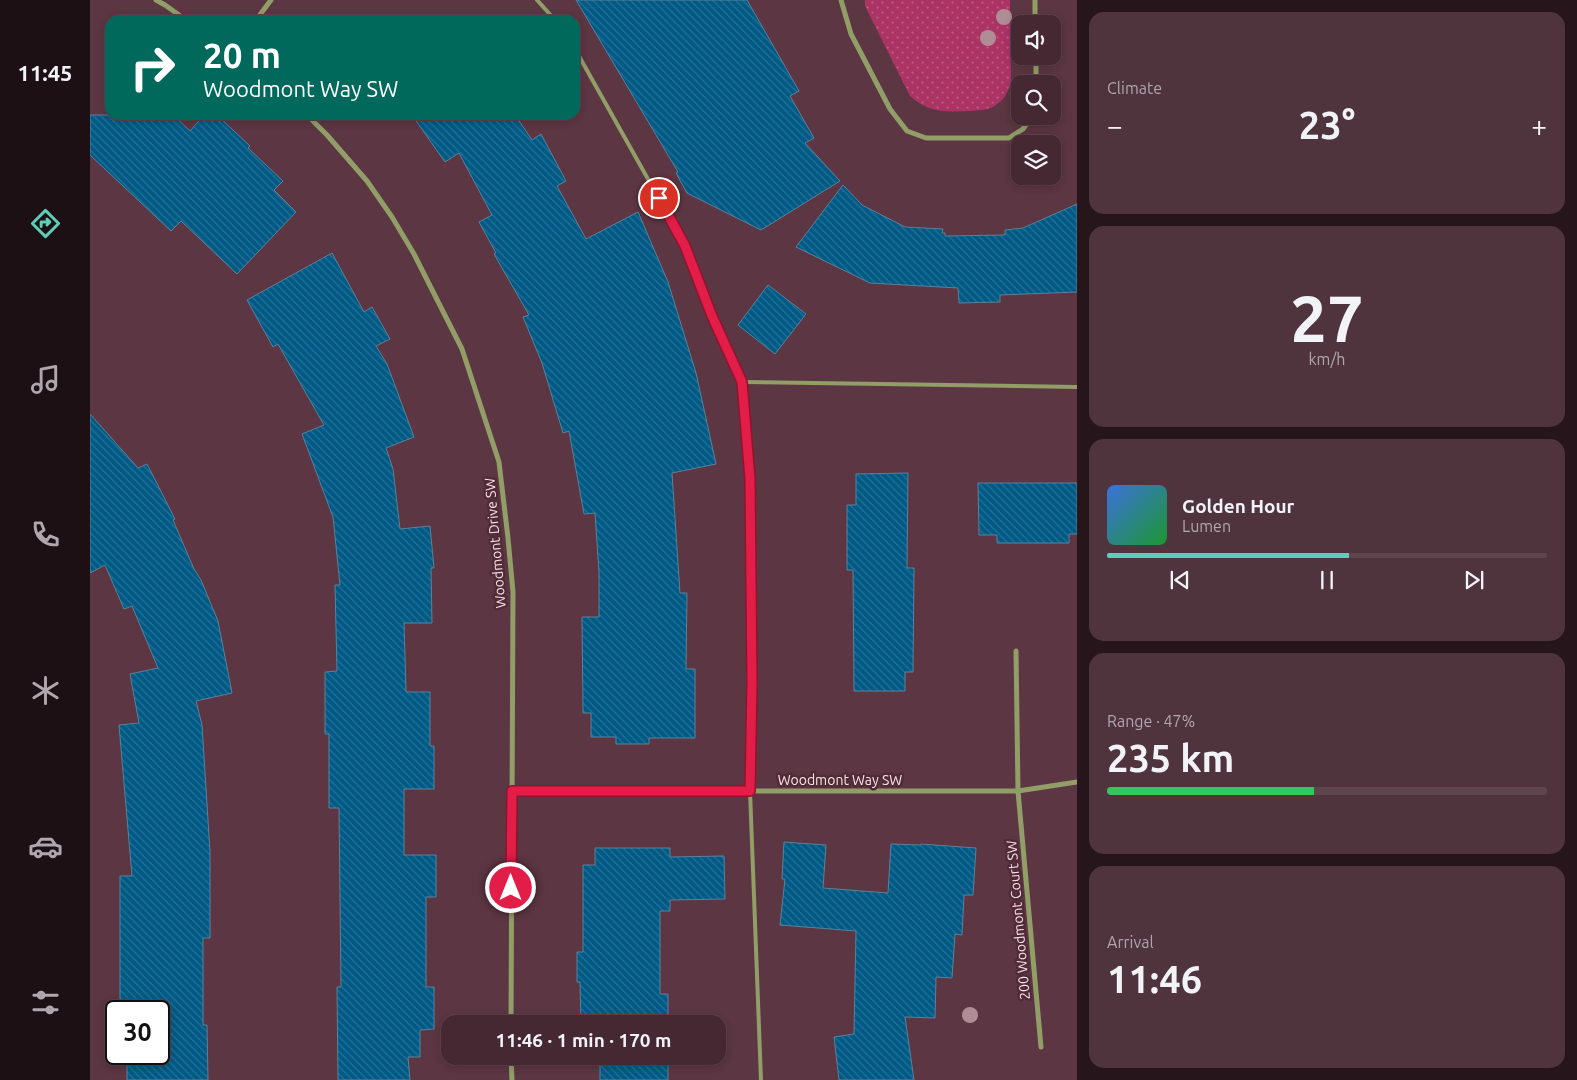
<!DOCTYPE html>
<meta charset="utf-8">
<style>
body{margin:0;font-family:Ubuntu,sans-serif;background:#4f343e;color:#f1f3f6;height:100vh;display:flex;flex-direction:column;font-size:19px;white-space:nowrap}
*{box-sizing:border-box;margin:0}
p{font-size:16px;color:#b0a6ac}
.icon{flex:none;width:28px;height:28px;fill:none;stroke:currentColor;stroke-width:2;stroke-linecap:round;stroke-linejoin:round}
.map{position:relative;flex:1;overflow:hidden}
.sheet{display:flex;flex-direction:column;gap:12px;padding:12px;background:#26161c;width:500px}
.sheet>*{flex:none}
.guide{position:absolute;left:15px;top:15px;width:475px;height:105px;border-radius:15px;box-shadow:0 2px 8px #0003,0 0 0 1px #5d444d;background:#00695c;color:#fff;overflow:hidden}
.tools{position:absolute;left:921px;top:15px;display:grid;gap:10px}
.tools a{display:grid;place-items:center;width:50px;height:50px;border-radius:10px;background:#452832;box-shadow:0 2px 8px #0003,0 0 0 1px #5d444d;font-size:25px}
.speed{position:absolute;left:15px;top:1000px;display:flex;gap:10px;font-size:25px;font-weight:700;text-align:center}
.speed>*{display:grid;place-content:center;width:65px;height:65px;border-radius:50%;background:#452832;box-shadow:0 2px 8px #0003,0 0 0 1px #5d444d;line-height:1}
.speed .limit{border:2px solid #111;border-radius:8px;background:#fff;color:#111}
.pin{position:absolute;display:grid;place-items:center;width:42px;height:42px;color:#fff;margin:-21px;border:2px solid #fff;border-radius:50%;box-shadow:0 1px 5px #0007}
.me{position:absolute;width:55px;margin:-28px;rotate:0deg;stroke-linejoin:round;filter:drop-shadow(0 0 4px #0008)}
.turn{display:flex;align-items:center;gap:18px;height:105px;padding:0 15px;font-size:22px}
.turn .icon{width:65px;height:65px;stroke-width:2.5}
.turn b{display:block;font-size:35px;line-height:42px}
.big{font-size:38px;font-weight:700;line-height:1.1}
.sheet .widget{flex:1;display:flex;flex-direction:column;justify-content:center;gap:8px;min-width:0;padding:0 18px;border-radius:15px;background:#4f343e}
.sheet .dial{align-items:center;gap:0}
.dial b{font-size:65px;line-height:1}
.song{display:flex;align-items:center;gap:15px}
.cover{width:60px;height:60px;border-radius:8px;background:linear-gradient(135deg,hsl(220 70% 55%),hsl(130 70% 35%))}
.played{height:5px;border-radius:2px;background:linear-gradient(90deg,#5dceb9 55%,#5d444d 55%)}
.keys{display:flex;justify-content:space-around;direction:ltr}
.heat{display:flex;justify-content:space-between;align-items:center;font-size:28px;direction:ltr}
.charge{height:8px;border-radius:4px;background:linear-gradient(90deg,#34c759 47%,#5d444d 0)}
.trip{position:absolute;left:351px;top:1015px;width:285px;height:50px;border-radius:15px;background:#452832;box-shadow:0 2px 8px #0003,0 0 0 1px #5d444d;font-weight:700;line-height:50px;text-align:center}
main{display:flex;flex:1;min-height:0}
.menu{display:flex;flex-direction:column;width:90px;justify-content:space-around;align-items:center;background:#1c1014;color:#b0a6ac}
.menu .icon{width:35px;height:35px}
.menu .active{color:#5dceb9}
.menu b{font-size:22px;color:#f1f3f6}
.map>svg:first-child{display:block}
</style>
<main>
<nav class="menu">
<b>11:45</b>
<svg class="icon active" aria-label="directions" viewBox="0 0 24 24"><path d="M12 3l9 9-9 9-9-9zM9 14v-3h6M13 9l2 2-2 2"/></svg>
<svg class="icon" aria-label="music" viewBox="0 0 24 24"><path d="M9 18V5l10-2v13"/><circle cx="6" cy="18" r="3"/><circle cx="16" cy="16" r="3"/></svg>
<svg class="icon" aria-label="phone" viewBox="0 0 24 24"><path d="M5 4h4l2 5-3 2q2 4 5 5l2-3 5 2v4C11 20 4 13 5 4z"/></svg>
<svg class="icon" aria-label="climate" viewBox="0 0 24 24"><path d="M12 3v18M4 7l16 10M4 17L20 7"/></svg>
<svg class="icon" aria-label="car" viewBox="0 0 24 24"><path d="M5 17H2v-5l4-1 3-4h7l3 4 3 1v5h-3M9 17h6M6 11h13"/><circle cx="7" cy="17" r="2"/><circle cx="17" cy="17" r="2"/></svg>
<svg class="icon" aria-label="filters" viewBox="0 0 24 24"><path d="M4 7h16M4 17h16"/><circle cx="9" cy="7" r="2"/><circle cx="15" cy="17" r="2"/></svg>
</nav>
<div class="map">
<svg width="987" height="1080" viewBox="0 0 987 1080">
<defs>
<pattern id="green-dots" width="8" height="8" patternUnits="userSpaceOnUse" patternTransform="scale(1.25)"><rect width="8" height="8" fill="#ab3465"/><path d="M2 2h.1M6 6h.1" fill="none" stroke="#bc5b82" stroke-width="1.8" stroke-linecap="round"/></pattern>
<pattern id="building-back-hatch" width="6" height="6" patternUnits="userSpaceOnUse" patternTransform="scale(1.25)"><rect width="6" height="6" fill="#005a85"/><path d="M-1 5l2 2M0 0l6 6M5-1l2 2" fill="none" stroke="#267196"/></pattern>
</defs>
<rect width="100%" height="100%" fill="#5c3642"/>
<path fill="url(#green-dots)" d="M775,0H920L921,83C918,92 914,100 906,105C898,111 889,110 879,111C855,112 839,113 820,96L775,6Z"/>
<g fill="url(#building-back-hatch)" stroke="#5b819a">
<polygon points="486,0 657,0 709,91 700,96 724,138 715,143 750,181 671,230 597,193 586,173 588,172"/>
<polygon points="0,115 83,115 100,131 114,115 127,115 160,146 158,148 193,181 184,190 206,212 147,274 91,221 81,231 0,155"/>
<polygon points="322,115 425,115 442,140 451,134 476,181 467,186 496,239 548,212 578,282 606,373 626,464 582,473 590,593 597,593 596,669 605,669 605,738 559,738 559,744 526,744 526,737 501,737 501,713 493,713 492,617 509,617 509,572 505,513 494,514 479,431 473,433 452,363 433,317 439,315 404,254 406,253 389,222 402,215 369,153 355,162"/>
<polygon points="753,185 772,205 815,227 853,229 852,233 855,233 855,236 915,235 915,230 933,228 987,204 987,292 910,295 910,302 869,303 868,288 780,283 706,247"/>
<polygon points="242,253 274,312 282,307 300,339 286,346 297,364 324,437 296,448 303,469 310,529 340,526 344,568 341,568 342,623 314,623 316,692 340,692 340,746 344,746 344,789 314,789 314,855 346,855 346,897 336,897 336,987 344,987 344,1029 330,1030 330,1057 318,1057 320,1080 248,1080 247,987 251,987 249,808 239,808 239,734 235,734 235,672 247,671 245,585 250,585 243,517 212,434 234,425 188,344 183,347 157,300"/>
<polygon points="678,285 716,314 685,354 648,325"/>
<polygon points="0,414 48,468 57,464 85,519 83,520 104,569 111,580 128,621 142,693 106,701 112,725 120,852 120,938 113,938 113,1025 117,1025 118,1080 37,1080 37,1054 69,1054 69,1011 36,1011 36,1000 30,1000 30,876 42,876 29,725 49,723 40,674 68,668 42,606 34,609 15,565 0,573"/>
<polygon points="818,473 817,568 824,568 823,672 815,672 815,691 764,691 763,570 757,570 757,505 766,505 766,474"/>
<polygon points="888,483 987,483 987,534 979,534 979,543 907,543 907,535 889,535"/>
<polygon points="694,842 736,845 733,888 798,893 801,844 831,845 831,844 886,848 883,895 874,895 872,935 865,934 862,978 846,977 845,1018 815,1017 824,1080 749,1080 744,1037 764,1034 766,931 690,925 695,879 692,879"/>
<polygon points="505,848 580,848 580,857 634,856 635,899 580,900 580,911 570,911 570,994 578,994 578,1024 491,1024 490,982 487,982 487,952 493,952 493,865 505,865"/>
<rect x="510" y="1056" width="68" height="24"/>
</g>
<g fill="none" stroke-linecap="round" stroke-linejoin="round">
<g stroke="#919e68" stroke-width="4">
<polyline points="447,0 465,20"/>
<polyline points="485,49 595,245 622,316 652,382 660,479 662,683 660,791 671,1080"/>
<polyline points="652,382 987,387"/>
</g>
<g stroke="#919e68" stroke-width="5">
<polyline points="66,0 75,5 96,20"/>
<polyline points="751,0 761,34 800,109 817,131 836,138 919,138 933,129 942,116"/>
<polyline points="945,0 945,24"/>
<polyline points="166,20 181,0"/>
<polyline points="946,56 946,84"/>
<polyline points="217,115 237,135 277,181 302,217 324,254 372,349 409,462 418,538 423,592 421,1024"/>
<polyline points="926,651 928,791 951,1047"/>
<polyline points="422,791 928,791 987,782"/>
<polyline points="421,1056 422,1080"/>
</g>
</g>
<g fill="#b08c97">
<circle cx="914" cy="17" r="8"/>
<circle cx="898" cy="38" r="8"/>
<circle cx="880" cy="1015" r="8"/>
</g>
<g fill="none" stroke-linecap="round" stroke-linejoin="round">
<g stroke="#92132f" stroke-width="12">
<polyline id="route" points="421,888 422,791 660,791 662,683 660,479 652,382 622,316 595,246 569,198"/>
</g>
<use href="#route" stroke="#e11d48" stroke-width="9"/>
</g>
<g text-anchor="middle" dominant-baseline="central" stroke-width="5" stroke-linejoin="round" paint-order="stroke">
<g font-size="14" fill="#fbe2e9" stroke="#512c38">
<text transform="translate(405 543) rotate(-95)">Woodmont Drive SW</text>
<text x="750" y="780">Woodmont Way SW</text>
<text transform="translate(928 920) rotate(-95)">200 Woodmont Court SW</text>
</g>
</g>
</svg>
<div class="tools">
<a><svg class="icon" aria-label="sound" viewBox="0 0 24 24"><path d="M4 9h4l5-4v14l-5-4H4zM17 9q2 3 0 6"/></svg></a>
<a><svg class="icon" aria-label="search" viewBox="0 0 24 24"><circle cx="10" cy="10" r="6"/><path d="M15 15l6 6"/></svg></a>
<a><svg class="icon" aria-label="layers" viewBox="0 0 24 24"><path d="M12 4l9 5-9 5-9-5zM3 14l9 5 9-5"/></svg></a>
</div>
<div class="speed"><div class="limit">30</div></div>
<div class="pin" style="left:569px;top:198px;background:#d93025"><svg class="icon" aria-label="arrive" viewBox="0 0 24 24"><path d="M6 21V4h12l-3 4 3 4H6"/></svg></div>
<svg class="me" style="left:421px;top:888px" viewBox="-20 -20 40 40"><circle r="17" fill="#e11d48" stroke="#fff" stroke-width="3"/><path d="M0-11L8 9 0 5-8 9z" fill="#fff"/></svg>
<div class="trip">11:46 · 1 min · 170 m</div>
<div class="guide">
<div class="turn"><svg class="icon" aria-label="right" viewBox="0 0 24 24"><path d="M7 20v-9h11M14 6l5 5-5 5"/></svg><div><b>20 m</b>Woodmont Way SW</div></div>
</div>
</div>
<section class="sheet">
<div class="widget"><p>Climate</p>
<div class="heat"><a>−</a><b class="big">23°</b><a>+</a></div>
</div>
<div class="widget dial"><b>27</b><p>km/h</p></div>
<div class="widget">
<div class="song"><i class="cover"></i><div><b>Golden Hour</b><p>Lumen</p></div></div>
<div class="played"></div>
<div class="keys"><svg class="icon" aria-label="previous" viewBox="0 0 24 24"><path d="M18 5L8 12l10 7zM5 5v14"/></svg><svg class="icon" aria-label="pause" viewBox="0 0 24 24"><path d="M8 5v14M16 5v14"/></svg><svg class="icon" aria-label="next" viewBox="0 0 24 24"><path d="M6 5l10 7-10 7zM19 5v14"/></svg></div>
</div>
<div class="widget"><p>Range · 47%</p><b class="big">235 km</b><div class="charge"></div></div>
<div class="widget"><p>Arrival</p><b class="big">11:46</b></div>
</section>
</main>
